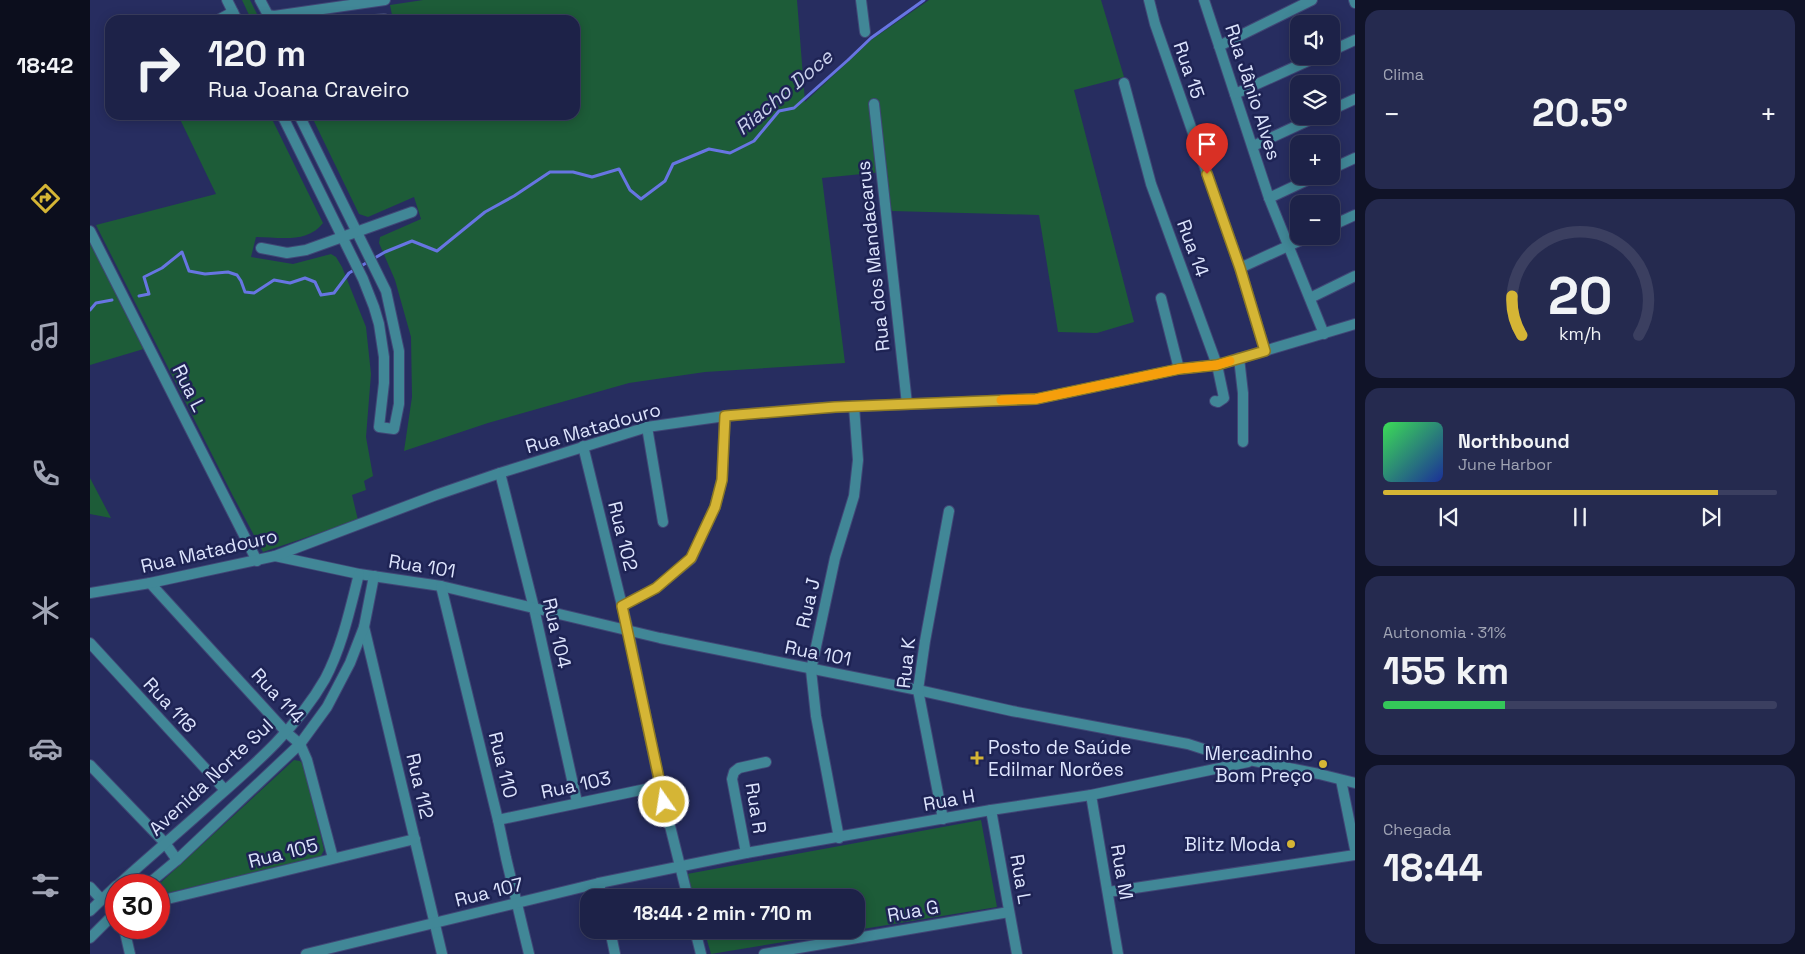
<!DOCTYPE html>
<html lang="pt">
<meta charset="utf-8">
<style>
body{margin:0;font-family:"Space Grotesk",sans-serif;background:#252a4f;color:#f1f3f6;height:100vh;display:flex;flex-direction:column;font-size:19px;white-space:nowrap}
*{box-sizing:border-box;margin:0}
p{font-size:16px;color:#a0a4b4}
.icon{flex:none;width:28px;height:28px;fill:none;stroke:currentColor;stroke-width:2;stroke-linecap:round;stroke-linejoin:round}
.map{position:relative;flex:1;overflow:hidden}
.drawer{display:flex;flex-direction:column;gap:10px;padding:10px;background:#101328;width:450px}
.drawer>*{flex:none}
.top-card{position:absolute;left:15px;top:15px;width:475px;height:105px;border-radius:15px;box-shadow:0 2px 12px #0003,0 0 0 1px #3b3f60;background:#1d2248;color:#f1f3f6;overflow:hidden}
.controls{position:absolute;left:1200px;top:15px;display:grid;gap:10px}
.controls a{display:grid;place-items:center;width:50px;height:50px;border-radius:10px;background:#1d2248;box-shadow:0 2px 12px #0003,0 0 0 1px #3b3f60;font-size:25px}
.speed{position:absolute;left:15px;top:874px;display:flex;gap:10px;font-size:25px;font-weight:700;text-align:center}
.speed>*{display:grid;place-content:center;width:65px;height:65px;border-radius:50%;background:#1d2248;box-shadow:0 2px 12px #0003,0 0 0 1px #3b3f60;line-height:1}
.speed .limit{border:8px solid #d22;background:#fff;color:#111}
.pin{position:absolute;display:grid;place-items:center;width:42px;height:42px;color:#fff;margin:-51px -21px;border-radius:50% 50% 50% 0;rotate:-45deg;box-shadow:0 0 5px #0007}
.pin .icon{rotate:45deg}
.me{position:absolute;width:55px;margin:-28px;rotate:347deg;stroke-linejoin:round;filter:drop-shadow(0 0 4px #0008)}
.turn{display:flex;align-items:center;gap:18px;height:105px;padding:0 20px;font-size:22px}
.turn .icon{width:65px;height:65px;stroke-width:2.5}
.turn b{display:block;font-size:35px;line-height:42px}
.big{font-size:38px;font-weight:700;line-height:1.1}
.drawer .card{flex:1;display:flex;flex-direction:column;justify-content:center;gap:8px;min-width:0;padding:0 18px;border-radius:15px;background:#252a4f}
.drawer .dial{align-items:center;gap:0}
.dial svg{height:130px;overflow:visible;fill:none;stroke:#3b3f60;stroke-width:7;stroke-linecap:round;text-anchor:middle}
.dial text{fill:#f1f3f6;stroke:none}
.song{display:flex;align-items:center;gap:15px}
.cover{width:60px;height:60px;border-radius:8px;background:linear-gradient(135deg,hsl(130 70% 55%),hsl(230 70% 35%))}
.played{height:5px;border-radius:2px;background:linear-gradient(90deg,#d5b535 85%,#3b3f60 85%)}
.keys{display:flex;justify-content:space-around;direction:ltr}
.heat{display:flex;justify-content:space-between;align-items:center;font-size:28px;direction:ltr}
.charge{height:8px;border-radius:4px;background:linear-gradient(90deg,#34c759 31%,#3b3f60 0)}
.trip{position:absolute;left:490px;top:889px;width:285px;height:50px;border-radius:15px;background:#1d2248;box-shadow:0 2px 12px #0003,0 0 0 1px #3b3f60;font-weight:700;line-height:50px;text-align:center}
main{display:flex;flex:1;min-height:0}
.tab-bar{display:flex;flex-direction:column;width:90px;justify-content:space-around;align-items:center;background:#0c0e1d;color:#a0a4b4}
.tab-bar .icon{width:35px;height:35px}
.tab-bar .selected{color:#d5b535}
.tab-bar b{font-size:22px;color:#f1f3f6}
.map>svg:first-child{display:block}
</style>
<main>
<nav class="tab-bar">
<b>18:42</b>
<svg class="icon selected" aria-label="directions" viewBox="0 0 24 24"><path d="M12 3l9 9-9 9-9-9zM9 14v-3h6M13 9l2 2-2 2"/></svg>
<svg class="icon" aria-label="music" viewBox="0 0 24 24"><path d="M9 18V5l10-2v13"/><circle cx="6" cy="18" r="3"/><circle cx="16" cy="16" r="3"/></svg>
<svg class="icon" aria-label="phone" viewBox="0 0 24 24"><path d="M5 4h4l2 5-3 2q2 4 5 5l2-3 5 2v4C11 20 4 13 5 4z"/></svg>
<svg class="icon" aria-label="climate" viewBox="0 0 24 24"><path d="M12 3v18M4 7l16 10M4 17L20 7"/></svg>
<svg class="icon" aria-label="car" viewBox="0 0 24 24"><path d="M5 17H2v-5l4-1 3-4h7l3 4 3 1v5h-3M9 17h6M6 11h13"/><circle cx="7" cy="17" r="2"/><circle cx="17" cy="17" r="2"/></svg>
<svg class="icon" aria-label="filters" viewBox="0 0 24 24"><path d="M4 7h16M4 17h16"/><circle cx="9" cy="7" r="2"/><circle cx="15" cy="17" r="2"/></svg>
</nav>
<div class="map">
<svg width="1265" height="954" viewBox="0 0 1265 954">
<rect width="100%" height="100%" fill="#272d60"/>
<g fill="#1d5c38">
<polygon points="152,0 160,0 170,20 160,17"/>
<polygon points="333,0 707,0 715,102 781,40 839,0 1011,0 1034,77 984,90 1044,322 1007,333 968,332 949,215 802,211 792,172 732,178 755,363 615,372 539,383 398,423 314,451 322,397 321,337 305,280 289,243 290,237 331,219 324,197 278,217 269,214 221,115 485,115 485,20 303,20 300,5"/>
<path d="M88,115H180L233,223C217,244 189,237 166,237L161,257L203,264L241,254L246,257L252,267L276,327L281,374L276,437L283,476L274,481L276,490L262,495L268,520L173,552L143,496L6,225L126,194Z"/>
<polygon points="0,237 57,348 0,365"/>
<polygon points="0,478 21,518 0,514"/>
<polygon points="204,760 210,761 215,766 234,850 231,856 69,895 68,885"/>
<polygon points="891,820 907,907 621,954 614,930 766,930 766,898 604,897 597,874"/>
</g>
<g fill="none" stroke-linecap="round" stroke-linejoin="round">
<g stroke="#6775e2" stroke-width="3">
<polyline points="49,296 59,294 54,277 72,268 92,252 99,271 115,274 138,272 147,275 151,281 155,292 164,293 184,280 200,283 215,278 225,282 231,295 244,293 259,273 295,252 322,241 347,251 395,212 424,196 460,172 483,172 502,177 529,169 540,190 551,199 575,181 583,164 619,149 640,153 664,141 689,111 704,108 758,60 781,38 834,0"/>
<polyline points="0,310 6,303 22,300"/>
</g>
<g stroke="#404776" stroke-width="12">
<g id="street">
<polyline points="137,0 147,20"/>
<polyline points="170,0 178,15 184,16 295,0"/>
<polyline points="771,0 775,32"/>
<polyline points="1059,0 1065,24 1150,268 1175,351"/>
<polyline points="1114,0 1179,198 1234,334"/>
<polyline points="1264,0 1265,3"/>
<polyline points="128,20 143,12"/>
<polyline points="285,20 294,19"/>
<polyline points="1129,46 1222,0"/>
<polyline points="1241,51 1265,40"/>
<polyline points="1034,83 1061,184 1127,365 1134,398 1128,402 1125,401"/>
<polyline points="1145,94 1229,56"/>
<polyline points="784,104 817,404"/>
<polyline points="1241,110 1265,99"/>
<polyline points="192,115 273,279 284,307 289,324 294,357 294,383 289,427 304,429 309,404 309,351 296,291 209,115"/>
<polyline points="1163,146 1228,116"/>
<polyline points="1241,169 1265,158"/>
<polyline points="1179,198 1226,176"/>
<polyline points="1241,226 1265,215"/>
<polyline points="0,231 167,561"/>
<polyline points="171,248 197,253 216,250 322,212"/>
<polyline points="1150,268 1220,236"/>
<polyline points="1071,298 1089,369"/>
<polyline points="1220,298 1265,276"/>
<polyline points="1149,358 1153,393 1153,442"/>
<polyline points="557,427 573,522"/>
<polyline points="493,446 538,630 570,786 598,898"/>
<polyline points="410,473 444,608 487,802"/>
<polyline points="185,556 269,574 351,586 570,638 828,690 922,711 1098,744 1129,754 1229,774 1265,783"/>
<polyline points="60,583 196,732 210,744 217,760 243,858"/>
<polyline points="351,586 408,820 416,858 439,954"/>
<polyline points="0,593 60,583 185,556 346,495 410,473 557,427 635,416 726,408 947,399 1089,369 1127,365 1265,324"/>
<polyline points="532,606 566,588 601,559 625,507 632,479 635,416"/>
<polyline points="274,627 352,954"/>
<polyline points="0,643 135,790"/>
<polyline points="0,765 75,843 87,860"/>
<polyline points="1251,780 1265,849"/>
<polyline points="1001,795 1028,954"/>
<polyline points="901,810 927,954"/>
<polyline points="853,819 828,690 835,641 859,511"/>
<polyline points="408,820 570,786"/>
<polyline points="749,838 726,716 721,670 745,558 764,496 768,460 764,406"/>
<polyline points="656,853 642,779 644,772 649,768 676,762"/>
<polyline points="509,883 512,898"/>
<path d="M28,885C59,857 91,830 122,802C164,765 207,728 235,679C252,647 260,609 269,574"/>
<polyline points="57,885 87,860 210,744 237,707 260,663 274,627 284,576"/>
<polyline points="0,887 11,899"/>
<polyline points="1018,892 1265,855"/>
<polyline points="69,901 325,839"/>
<polyline points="0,911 26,886"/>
<polyline points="34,928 40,954"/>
<polyline points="520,930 525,954"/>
<polyline points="605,930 611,954"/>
<polyline points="0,938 26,912"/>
<polyline points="216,954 509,883 656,853 901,810 1001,795 1158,762"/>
<polyline points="674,954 919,912"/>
</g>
</g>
<use href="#street" stroke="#418797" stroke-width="10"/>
</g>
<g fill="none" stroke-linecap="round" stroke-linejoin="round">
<g stroke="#8a7622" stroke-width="12">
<polyline id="route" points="574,802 532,606 566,588 601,558 625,507 632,480 635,416 745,407 946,399 1089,369 1127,365 1175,351 1150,268 1117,174"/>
</g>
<use href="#route" stroke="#d5b535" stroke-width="9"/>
<polyline stroke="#f59e0b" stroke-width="9" points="911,400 946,399 1089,369 1127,365 1140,361"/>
</g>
<g fill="#d5b535" stroke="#1e2354" stroke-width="2">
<path d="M884.5 750.5h5v5h5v5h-5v5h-5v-5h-5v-5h5z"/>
<circle cx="1233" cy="764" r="5"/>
<circle cx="1201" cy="844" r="5"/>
</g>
<g text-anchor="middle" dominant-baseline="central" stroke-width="5" stroke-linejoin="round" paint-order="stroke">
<g font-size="19" fill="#dde4fd" stroke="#1e2354">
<text transform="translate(1099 70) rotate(71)">Rua 15</text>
<text transform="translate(1163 92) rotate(72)">Rua Jânio Alves</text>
<text transform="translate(1103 248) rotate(70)">Rua 14</text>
<text transform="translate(783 256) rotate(-96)">Rua dos Mandacarus</text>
<text transform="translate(99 388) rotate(63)">Rua L</text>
<text transform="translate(503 428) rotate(-16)">Rua Matadouro</text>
<text transform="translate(533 536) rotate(76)">Rua 102</text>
<text transform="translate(119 551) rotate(-13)">Rua Matadouro</text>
<text transform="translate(332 566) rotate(9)">Rua 101</text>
<text transform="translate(718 603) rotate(-77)">Rua J</text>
<text transform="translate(467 633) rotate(77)">Rua 104</text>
<text transform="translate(728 653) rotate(11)">Rua 101</text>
<text transform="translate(816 663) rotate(-84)">Rua K</text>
<text transform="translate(188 696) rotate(47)">Rua 114</text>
<text transform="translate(80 705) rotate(47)">Rua 118</text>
<text transform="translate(413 765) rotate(76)">Rua 110</text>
<text transform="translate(121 777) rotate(-43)">Avenida Norte Sul</text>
<text transform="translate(486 785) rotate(-12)">Rua 103</text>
<text transform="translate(330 786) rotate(77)">Rua 112</text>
<text transform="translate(859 800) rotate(-10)">Rua H</text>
<text transform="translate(666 808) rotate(81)">Rua R</text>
<text transform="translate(193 853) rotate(-14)">Rua 105</text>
<text transform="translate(1032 872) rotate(80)">Rua M</text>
<text transform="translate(931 879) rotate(80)">Rua L</text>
<text transform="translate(399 892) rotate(-14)">Rua 107</text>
<text transform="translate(823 911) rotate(-10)">Rua G</text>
</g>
<g font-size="19" fill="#dde4fd" stroke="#1e2354" text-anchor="end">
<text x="898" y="747" text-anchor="start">Posto de Saúde<tspan x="898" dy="22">Edilmar Norões</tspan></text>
<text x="1223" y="753">Mercadinho<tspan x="1223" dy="22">Bom Preço</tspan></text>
<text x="1191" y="844">Blitz Moda</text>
</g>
<g font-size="20" font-style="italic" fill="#c8cfeb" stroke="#1e2354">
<text transform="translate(694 92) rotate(-40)">Riacho Doce</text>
</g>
</g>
</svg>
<div class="controls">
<a><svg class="icon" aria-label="sound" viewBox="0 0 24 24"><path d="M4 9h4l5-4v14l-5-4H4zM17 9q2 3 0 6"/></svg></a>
<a><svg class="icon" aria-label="layers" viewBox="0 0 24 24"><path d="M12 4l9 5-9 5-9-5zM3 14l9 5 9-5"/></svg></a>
<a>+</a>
<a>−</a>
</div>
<div class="speed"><div class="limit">30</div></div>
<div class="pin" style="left:1117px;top:174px;background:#d93025"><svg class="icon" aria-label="arrive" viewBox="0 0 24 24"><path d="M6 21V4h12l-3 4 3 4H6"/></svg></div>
<svg class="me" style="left:574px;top:802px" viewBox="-20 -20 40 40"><circle r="17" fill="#d5b535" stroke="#fff" stroke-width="3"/><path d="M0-11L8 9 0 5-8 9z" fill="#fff"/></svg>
<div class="trip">18:44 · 2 min · 710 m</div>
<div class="top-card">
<div class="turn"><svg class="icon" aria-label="right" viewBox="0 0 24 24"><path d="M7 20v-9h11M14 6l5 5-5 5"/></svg><div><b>120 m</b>Rua Joana Craveiro</div></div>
</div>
</div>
<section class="drawer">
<div class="card"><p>Clima</p>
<div class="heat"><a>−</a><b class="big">20.5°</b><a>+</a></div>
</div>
<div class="card dial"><svg viewBox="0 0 100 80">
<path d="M14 69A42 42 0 1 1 86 69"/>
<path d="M14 69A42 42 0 0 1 8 45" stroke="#d5b535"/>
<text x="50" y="56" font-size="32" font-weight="700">20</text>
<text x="50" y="72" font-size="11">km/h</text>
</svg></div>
<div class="card">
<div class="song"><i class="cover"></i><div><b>Northbound</b><p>June Harbor</p></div></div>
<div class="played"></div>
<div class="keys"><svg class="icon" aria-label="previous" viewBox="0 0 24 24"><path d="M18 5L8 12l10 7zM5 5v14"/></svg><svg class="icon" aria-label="pause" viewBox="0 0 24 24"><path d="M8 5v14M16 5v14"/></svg><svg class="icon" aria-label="next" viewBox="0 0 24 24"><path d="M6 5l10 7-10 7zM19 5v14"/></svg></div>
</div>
<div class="card"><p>Autonomia · 31%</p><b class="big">155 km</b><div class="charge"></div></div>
<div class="card"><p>Chegada</p><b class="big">18:44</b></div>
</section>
</main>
